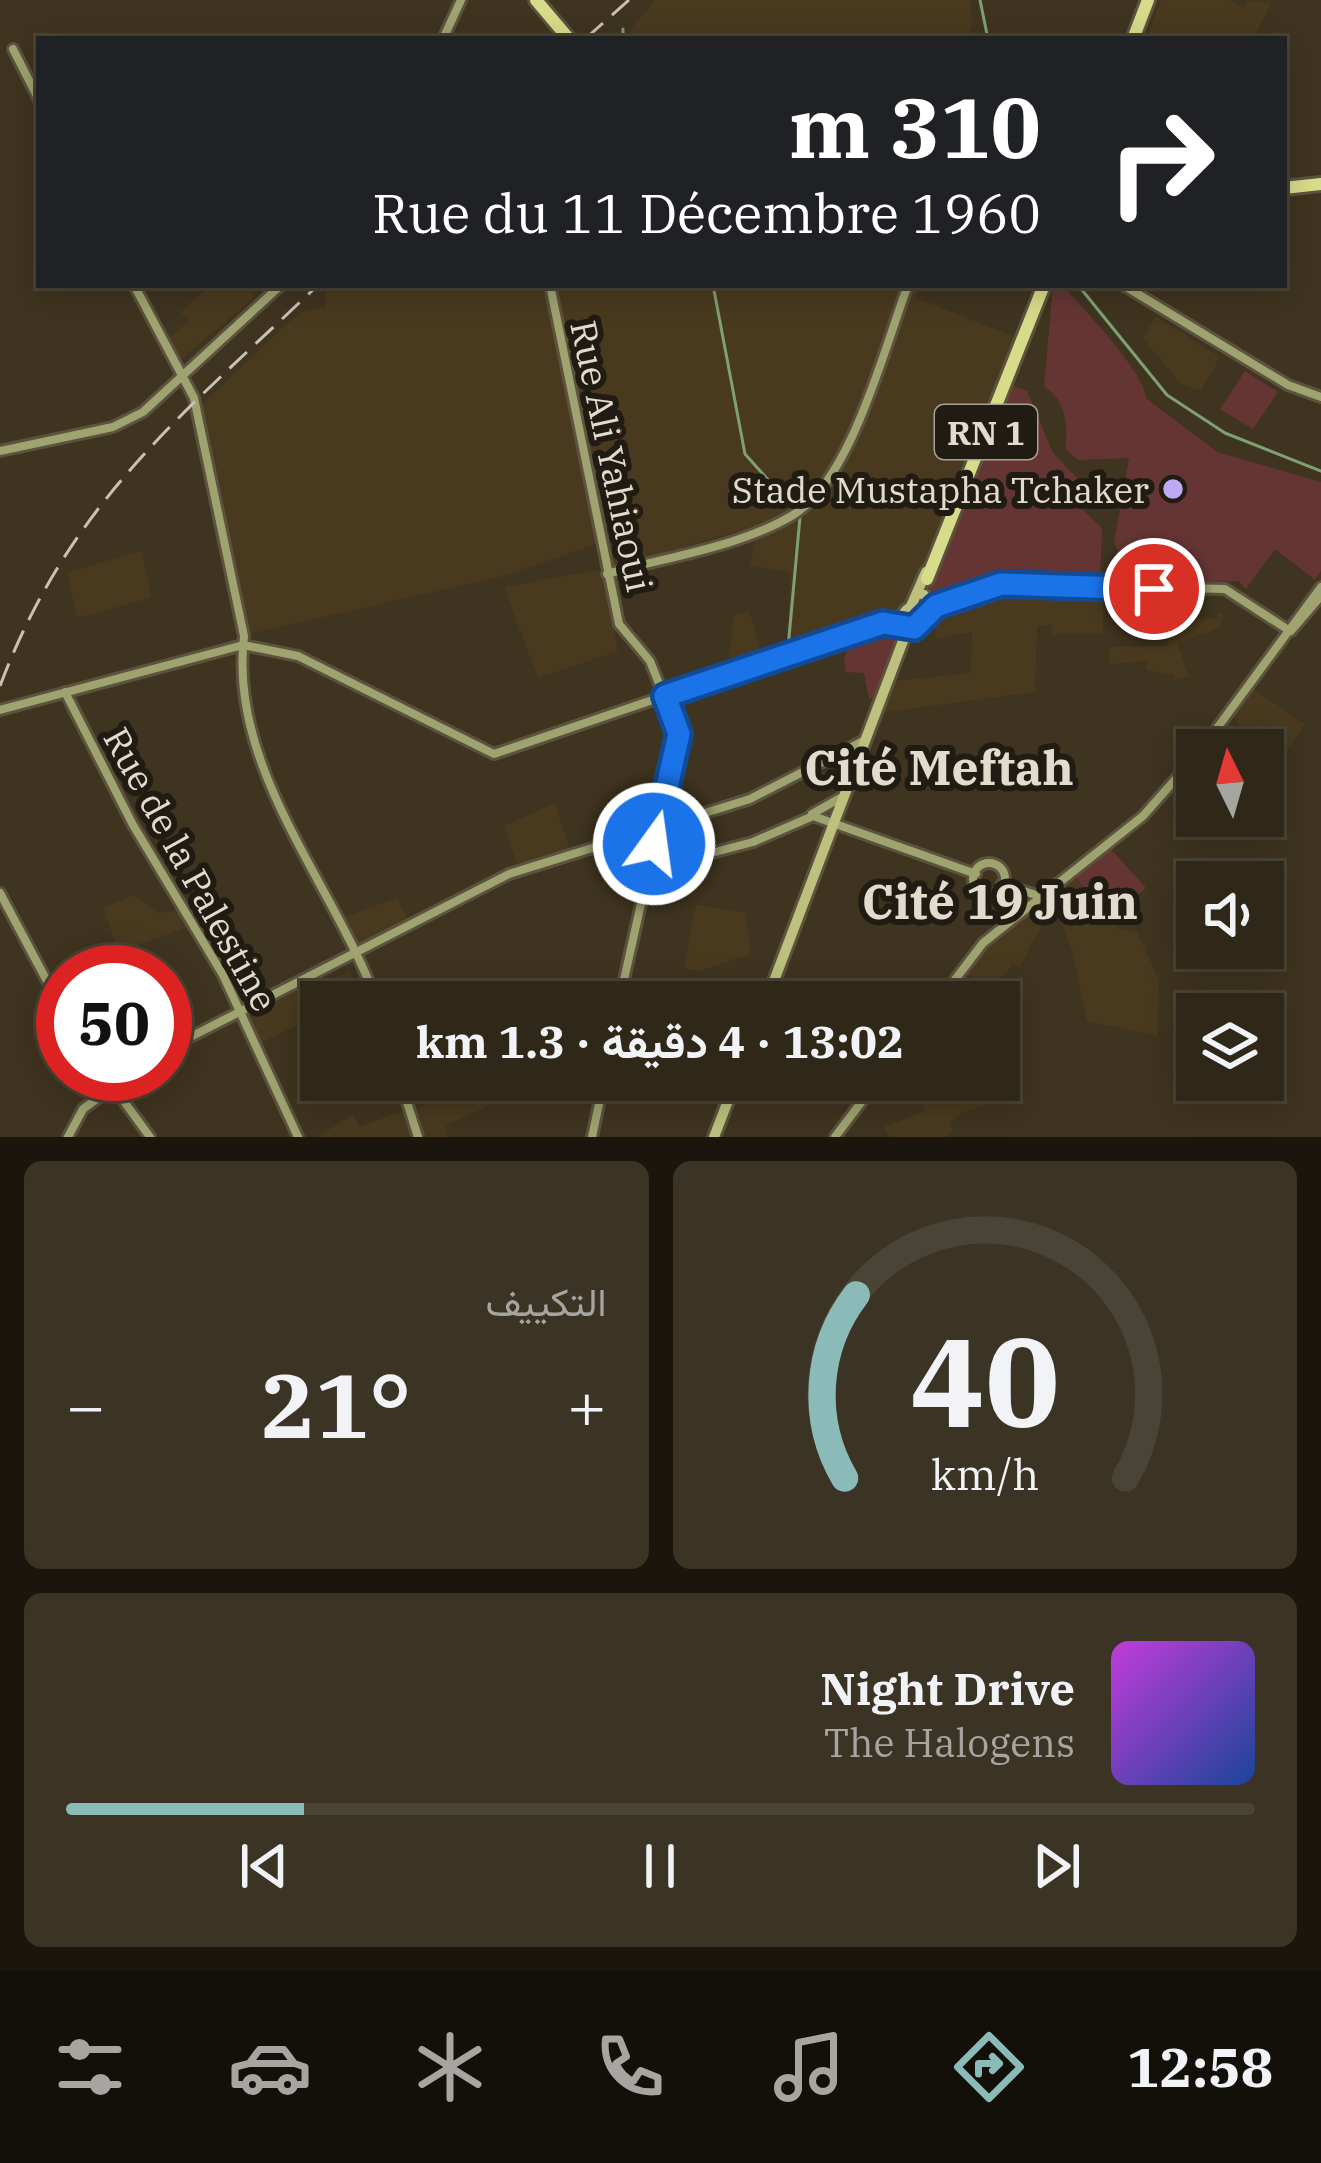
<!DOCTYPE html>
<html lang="ar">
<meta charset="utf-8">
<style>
body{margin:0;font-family:"IBM Plex Serif",Vazirmatn,serif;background:#3b3324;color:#f1f3f6;direction:rtl;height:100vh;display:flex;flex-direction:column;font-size:45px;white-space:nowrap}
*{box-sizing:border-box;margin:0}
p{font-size:39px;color:#a7a5a1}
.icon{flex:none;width:66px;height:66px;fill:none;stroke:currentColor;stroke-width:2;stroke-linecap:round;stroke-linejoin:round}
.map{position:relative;height:1137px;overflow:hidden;direction:ltr}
.details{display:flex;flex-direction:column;gap:24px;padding:24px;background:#1a150d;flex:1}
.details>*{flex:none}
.guide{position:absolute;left:36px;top:36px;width:1251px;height:252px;border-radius:0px;box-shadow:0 6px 30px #0003,0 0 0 3px #4a4436;direction:rtl;background:#202124;color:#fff;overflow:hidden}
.needle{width:78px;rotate:355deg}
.fabs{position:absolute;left:1176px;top:729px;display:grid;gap:24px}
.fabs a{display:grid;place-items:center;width:108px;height:108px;border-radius:0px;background:#2f2717;box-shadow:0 6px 30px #0003,0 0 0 3px #4a4436;font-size:60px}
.speed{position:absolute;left:36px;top:945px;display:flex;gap:24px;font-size:60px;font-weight:700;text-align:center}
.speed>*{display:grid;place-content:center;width:156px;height:156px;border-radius:50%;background:#2f2717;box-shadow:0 6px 30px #0003,0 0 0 3px #4a4436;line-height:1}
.speed .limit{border:18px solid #d22;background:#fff;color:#111}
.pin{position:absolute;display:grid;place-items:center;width:102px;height:102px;color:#fff;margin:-51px;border:6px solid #fff;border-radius:50%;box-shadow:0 3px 12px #0007}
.me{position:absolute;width:132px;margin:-66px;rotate:14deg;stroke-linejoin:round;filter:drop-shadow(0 0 9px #0008)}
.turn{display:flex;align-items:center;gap:42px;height:252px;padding:0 48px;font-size:54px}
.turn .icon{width:156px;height:156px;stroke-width:2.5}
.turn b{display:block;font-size:84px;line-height:102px}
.big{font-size:90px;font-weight:700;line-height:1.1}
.details .card{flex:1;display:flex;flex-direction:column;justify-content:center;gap:18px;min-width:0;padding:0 42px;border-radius:18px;background:#3b3324}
.details .dial{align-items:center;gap:0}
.dial svg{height:312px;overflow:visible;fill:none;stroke:#4a4436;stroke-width:7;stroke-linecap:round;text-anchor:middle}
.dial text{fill:#f1f3f6;stroke:none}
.song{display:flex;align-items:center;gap:36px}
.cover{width:144px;height:144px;border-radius:18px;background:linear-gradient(135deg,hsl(290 70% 55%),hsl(220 70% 35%))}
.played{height:12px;border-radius:6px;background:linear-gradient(90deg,#8bbbb9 20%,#4a4436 20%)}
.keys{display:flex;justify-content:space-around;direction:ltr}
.heat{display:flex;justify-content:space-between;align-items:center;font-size:66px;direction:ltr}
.details .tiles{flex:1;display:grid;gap:24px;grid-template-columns:1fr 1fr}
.card:last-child{grid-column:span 2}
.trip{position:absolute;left:300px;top:981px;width:720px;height:120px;border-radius:0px;background:#2f2717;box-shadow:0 6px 30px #0003,0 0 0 3px #4a4436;font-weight:700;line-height:120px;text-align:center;direction:rtl}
.menu{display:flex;height:192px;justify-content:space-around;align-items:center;background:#131009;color:#a7a5a1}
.menu .icon{width:84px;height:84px}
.menu .active{color:#8bbbb9}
.menu b{font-size:54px;color:#f1f3f6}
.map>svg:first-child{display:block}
</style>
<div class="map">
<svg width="1321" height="1137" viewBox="0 0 1321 1137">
<rect width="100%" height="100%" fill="#3f341f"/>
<g fill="#493a1f">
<polygon points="655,0 970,0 972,19 970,39 630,39 629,31"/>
<polygon points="1161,0 1231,0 1243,8 1248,0 1271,4 1253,39 1146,39"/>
<polygon points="211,285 249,285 255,297 179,361 169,338 189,321 181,312"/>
<polygon points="326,285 920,285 916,298 1015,337 951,506 913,600 901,613 786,652 791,573 750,565 759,525 610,569 603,542 500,577 248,634 200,406 290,321 302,312 326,308"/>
<polygon points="1156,317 1220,357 1201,391 1181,384 1143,338"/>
<polygon points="142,551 151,598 77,618 67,572"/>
<polygon points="603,569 618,651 538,678 504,587"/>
<polygon points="1006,589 1103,594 1103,634 1052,634 1051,625 1037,626 1035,692 879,713 893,681 971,673 972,632 936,639 933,613"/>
<polygon points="749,611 764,660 727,672 734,615"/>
<polygon points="1219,612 1224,615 1218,628 1177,644 1189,677 1175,680 1174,675 1147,670 1147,661 1110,664 1109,647 1169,646 1163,620 1216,619"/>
<polygon points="1253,689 1305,724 1282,758 1262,745 1252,750 1232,714"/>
<polygon points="555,803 570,849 518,867 504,826"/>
<polygon points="1074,876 1119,929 1137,932 1159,981 1158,1036 1087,1021 1073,953 1050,895"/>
<polygon points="134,895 158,913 179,911 190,926 119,952 103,908"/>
<polygon points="397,898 410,923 358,951 340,919"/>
<polygon points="696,905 745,912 751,954 698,971 684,968"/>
<polygon points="1033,909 1045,919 1019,967 1013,963 994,988 964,973 992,941"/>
<polygon points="350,971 360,1002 321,1002 321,1013 259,1044 244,1014 299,987 304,994"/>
<polygon points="480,1080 508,1080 514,1094 445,1126 448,1137 421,1137 413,1111"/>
<polygon points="905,1080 924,1080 927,1086 969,1080 991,1103 963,1112 950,1122 953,1133 945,1137 889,1137 884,1127 926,1110"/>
<polygon points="405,1110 413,1135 408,1137 318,1137 353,1114 359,1127"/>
</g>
<g fill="#653533">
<path d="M1053,285H1061C1079,302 1148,377 1146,398L1217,452L1321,482V571L1315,580L1275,549L1246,589L1239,581L1156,583L1124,567L1114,542L1129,458L1078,460L1065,448C1069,426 1065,398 1044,387Z"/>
<polygon points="1245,371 1278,392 1253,429 1220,409"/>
<polygon points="1008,384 1027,391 1053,453 1083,484 1071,498 1102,528 1100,584 999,580 935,601 927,596"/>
<polygon points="894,626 898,634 875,697 869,699 864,673 846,672 844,658 852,639"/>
<polygon points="1110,848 1146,888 1111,918 1074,876"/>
</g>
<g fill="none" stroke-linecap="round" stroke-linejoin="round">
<g stroke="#7ea072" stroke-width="3">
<polyline points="980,0 988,39"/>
<polyline points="623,39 623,29"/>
<polyline points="713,285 745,454 794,509"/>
<polyline points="1078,285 1167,395 1225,433 1321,471"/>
<polyline points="788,648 800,517"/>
</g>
<g stroke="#5c523e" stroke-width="14">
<g id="secondary">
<polyline points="443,39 461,0"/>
<polyline points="13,49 39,100"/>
<path d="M134,285L194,398L244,636C228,769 334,884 377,1002"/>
<polyline points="550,285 619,624 650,661 679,734 619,1002"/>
<polyline points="1123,285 1288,385 1321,397"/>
<polyline points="0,451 113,427 143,412 281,285"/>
<path d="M607,574C666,557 740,547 793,515C852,479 884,348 908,285"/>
<polyline points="947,601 1001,584 1225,589 1290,631"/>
<polyline points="925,618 941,604"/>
<polyline points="1291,631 1320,597"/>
<polyline points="65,692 133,825 223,975 298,1137"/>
<polyline points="0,710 243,645 298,656 494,754 908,613"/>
<polyline points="1201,750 1321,587"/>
<polyline points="812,814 842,797"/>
<circle cx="989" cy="879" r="16"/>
<polyline points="647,870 753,842 813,816 976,874"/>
<polyline points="1002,884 1039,896"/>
<polyline points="0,893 63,1011"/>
<polyline points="938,1002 983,943 1143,816 1197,755"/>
<polyline points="165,1050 509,874 750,799 863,741"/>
<polyline points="104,1074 150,1137"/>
<polyline points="400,1080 418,1137"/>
<polyline points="68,1137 83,1109 131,1074"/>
<polyline points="592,1137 604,1080"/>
<polyline points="835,1137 878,1080"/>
</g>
</g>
<g stroke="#5c523e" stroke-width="16">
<g id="primary">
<polyline points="924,595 931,604 948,601"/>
<circle cx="914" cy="618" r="11"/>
<polyline points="908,613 926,572"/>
<polyline points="766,1002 906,633"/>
<polyline points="714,1137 736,1080"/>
</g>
</g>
<g stroke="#5c523e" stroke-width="18">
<g id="highway">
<polyline points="536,0 569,39"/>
<polyline points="1133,39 1148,0"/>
<polyline points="1284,188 1321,184"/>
<polyline points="927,579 1044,285"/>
</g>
</g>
<use href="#secondary" stroke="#9fa36f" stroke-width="8"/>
<use href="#primary" stroke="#bdc17d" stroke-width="10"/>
<use href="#highway" stroke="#d7dc8a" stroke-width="12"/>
<g stroke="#c9c1b3" stroke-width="3" stroke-dasharray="24 12" stroke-linecap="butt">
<polyline points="585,39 629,0"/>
<path d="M0,686C69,503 182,415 318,285"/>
</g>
</g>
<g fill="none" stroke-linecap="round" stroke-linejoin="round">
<g stroke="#114b97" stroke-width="30">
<polyline id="route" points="654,844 679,734 665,696 883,623 914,628 936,606 1001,584 1154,589"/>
</g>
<use href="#route" stroke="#1a73e8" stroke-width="21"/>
</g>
<circle fill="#bcaaf6" stroke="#211c13" stroke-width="4.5" cx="1173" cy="489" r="12"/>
<g text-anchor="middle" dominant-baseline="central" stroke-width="12" stroke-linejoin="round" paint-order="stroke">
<rect fill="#211c13" stroke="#a8a296" stroke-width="3" x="935" y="405" width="102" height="54" rx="9"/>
<g font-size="33" font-weight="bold" fill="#e2dbce">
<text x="986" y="432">RN 1</text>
</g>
<g font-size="36" fill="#e2dbce" stroke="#211c13">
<text transform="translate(612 456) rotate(78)">Rue Ali Yahiaoui</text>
<text transform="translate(191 869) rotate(61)">Rue de la Palestine</text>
</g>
<g font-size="36" fill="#e2dbce" stroke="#211c13" text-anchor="end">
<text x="1149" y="489">Stade Mustapha Tchaker</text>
</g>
<g font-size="48" font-weight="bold" fill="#e2dbce" stroke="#211c13">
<text x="939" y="767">Cité Meftah</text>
<text x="1000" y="901">Cité 19 Juin</text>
</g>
</g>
</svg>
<div class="fabs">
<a><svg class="needle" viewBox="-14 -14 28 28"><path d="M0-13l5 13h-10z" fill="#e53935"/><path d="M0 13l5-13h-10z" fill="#a7a5a1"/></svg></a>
<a><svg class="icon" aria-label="sound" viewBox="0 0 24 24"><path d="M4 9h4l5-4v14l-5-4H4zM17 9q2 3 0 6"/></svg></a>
<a><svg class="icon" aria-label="layers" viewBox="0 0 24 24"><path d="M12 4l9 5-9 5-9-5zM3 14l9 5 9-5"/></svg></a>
</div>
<div class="speed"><div class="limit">50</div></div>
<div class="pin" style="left:1154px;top:589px;background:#d93025"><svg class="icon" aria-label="arrive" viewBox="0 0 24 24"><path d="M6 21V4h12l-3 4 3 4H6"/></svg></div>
<svg class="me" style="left:654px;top:844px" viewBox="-20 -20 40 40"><circle r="17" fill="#1a73e8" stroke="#fff" stroke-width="3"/><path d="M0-11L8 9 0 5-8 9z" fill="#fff"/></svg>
<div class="trip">13:02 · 4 دقيقة · 1.3 km</div>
<div class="guide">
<div class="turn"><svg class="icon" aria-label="right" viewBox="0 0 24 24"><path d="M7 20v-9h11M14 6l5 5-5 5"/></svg><div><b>310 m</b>Rue du 11 Décembre 1960</div></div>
</div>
</div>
<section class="details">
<div class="tiles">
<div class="card dial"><svg viewBox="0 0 100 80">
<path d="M14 69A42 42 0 1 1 86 69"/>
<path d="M14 69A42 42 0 0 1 17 22" stroke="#8bbbb9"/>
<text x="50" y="56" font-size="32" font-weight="700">40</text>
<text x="50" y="72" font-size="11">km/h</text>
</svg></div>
<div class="card"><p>التكييف</p>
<div class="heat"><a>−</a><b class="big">21°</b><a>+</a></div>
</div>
<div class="card">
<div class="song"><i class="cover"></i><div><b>Night Drive</b><p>The Halogens</p></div></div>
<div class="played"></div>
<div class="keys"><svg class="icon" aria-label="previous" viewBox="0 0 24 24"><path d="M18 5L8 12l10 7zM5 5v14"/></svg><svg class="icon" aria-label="pause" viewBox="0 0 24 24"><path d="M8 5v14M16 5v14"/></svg><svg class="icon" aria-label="next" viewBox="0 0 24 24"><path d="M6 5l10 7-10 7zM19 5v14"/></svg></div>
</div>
</div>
</section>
<nav class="menu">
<b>12:58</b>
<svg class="icon active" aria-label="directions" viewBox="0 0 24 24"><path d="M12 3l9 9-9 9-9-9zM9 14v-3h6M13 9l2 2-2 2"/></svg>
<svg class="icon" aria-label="music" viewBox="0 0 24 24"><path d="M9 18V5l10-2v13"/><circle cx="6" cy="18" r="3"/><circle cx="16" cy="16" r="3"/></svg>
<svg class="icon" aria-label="phone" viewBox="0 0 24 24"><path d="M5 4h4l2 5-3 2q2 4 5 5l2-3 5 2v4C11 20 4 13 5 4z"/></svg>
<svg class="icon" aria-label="climate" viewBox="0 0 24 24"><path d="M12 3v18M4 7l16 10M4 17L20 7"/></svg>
<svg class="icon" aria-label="car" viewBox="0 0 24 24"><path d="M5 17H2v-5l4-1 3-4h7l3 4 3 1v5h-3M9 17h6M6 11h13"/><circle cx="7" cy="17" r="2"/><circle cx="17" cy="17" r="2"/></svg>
<svg class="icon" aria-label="filters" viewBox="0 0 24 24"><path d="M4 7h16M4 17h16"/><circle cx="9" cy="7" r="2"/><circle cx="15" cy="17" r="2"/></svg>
</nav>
